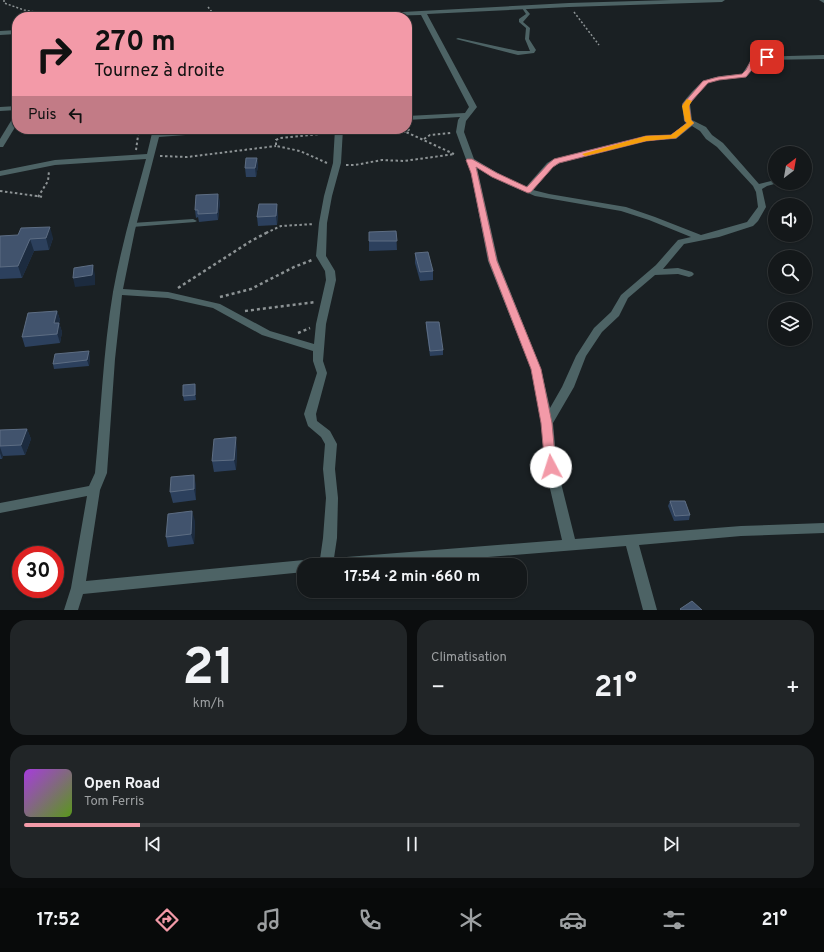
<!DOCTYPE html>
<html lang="fr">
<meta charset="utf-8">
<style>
body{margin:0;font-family:Overpass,sans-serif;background:#212527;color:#f1f3f6;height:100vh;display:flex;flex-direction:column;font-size:15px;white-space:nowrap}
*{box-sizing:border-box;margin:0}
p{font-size:13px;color:#9da0a2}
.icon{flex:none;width:22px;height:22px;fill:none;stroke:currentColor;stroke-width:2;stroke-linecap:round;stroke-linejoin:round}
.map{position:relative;height:610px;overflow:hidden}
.panel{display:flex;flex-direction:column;gap:10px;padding:10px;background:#0b0d0e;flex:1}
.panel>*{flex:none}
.guide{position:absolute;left:12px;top:12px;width:400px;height:122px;border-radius:16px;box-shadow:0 1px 3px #0004,0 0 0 1px #333739;background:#f39aa8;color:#111;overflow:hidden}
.needle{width:26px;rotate:31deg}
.controls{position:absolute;left:768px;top:146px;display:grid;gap:8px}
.controls a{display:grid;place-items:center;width:44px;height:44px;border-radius:50%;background:#14181a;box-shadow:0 1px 3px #0004,0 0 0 1px #333739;font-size:20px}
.speed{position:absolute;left:12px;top:546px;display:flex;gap:8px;font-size:20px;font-weight:700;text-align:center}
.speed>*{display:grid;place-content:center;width:52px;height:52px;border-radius:50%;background:#14181a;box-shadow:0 1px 3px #0004,0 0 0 1px #333739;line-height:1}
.speed .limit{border:6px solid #d22;background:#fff;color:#111}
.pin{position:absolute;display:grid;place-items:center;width:34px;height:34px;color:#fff;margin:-17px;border-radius:8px;box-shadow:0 2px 6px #0006}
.me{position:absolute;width:44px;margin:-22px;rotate:355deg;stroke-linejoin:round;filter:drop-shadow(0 0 3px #0008)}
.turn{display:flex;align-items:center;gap:14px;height:84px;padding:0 16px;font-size:18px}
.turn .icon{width:52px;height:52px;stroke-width:2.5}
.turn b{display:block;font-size:28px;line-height:34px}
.then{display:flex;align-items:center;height:38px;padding:0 16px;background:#0003;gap:8px;font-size:15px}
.big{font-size:30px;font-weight:700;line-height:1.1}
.panel .card{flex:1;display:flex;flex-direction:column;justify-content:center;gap:6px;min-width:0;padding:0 14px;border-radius:16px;background:#212527}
.panel .dial{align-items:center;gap:0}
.dial b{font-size:52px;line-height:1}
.song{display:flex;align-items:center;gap:12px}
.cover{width:48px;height:48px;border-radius:6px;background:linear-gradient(135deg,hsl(280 70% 55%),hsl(90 70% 35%))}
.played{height:4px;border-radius:2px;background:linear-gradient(90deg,#f39aa8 15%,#333739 15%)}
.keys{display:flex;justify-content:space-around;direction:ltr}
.heat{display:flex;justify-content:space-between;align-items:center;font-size:22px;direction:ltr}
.panel .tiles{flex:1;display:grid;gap:10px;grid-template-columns:1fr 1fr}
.card:last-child{grid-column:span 2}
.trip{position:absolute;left:297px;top:558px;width:230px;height:40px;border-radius:16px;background:#14181a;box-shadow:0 1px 3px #0004,0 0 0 1px #333739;font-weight:700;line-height:40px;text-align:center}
.tab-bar{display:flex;height:64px;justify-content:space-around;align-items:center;background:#080a0a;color:#9da0a2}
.tab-bar .icon{width:28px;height:28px}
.tab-bar .active{color:#f39aa8}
.tab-bar b{font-size:18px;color:#f1f3f6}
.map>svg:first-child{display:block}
</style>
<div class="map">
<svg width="824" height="610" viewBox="0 0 824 610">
<rect width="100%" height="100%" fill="#1a2023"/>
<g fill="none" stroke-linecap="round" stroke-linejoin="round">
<g stroke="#8d9395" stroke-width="1.5" stroke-dasharray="2 2" stroke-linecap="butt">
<polyline points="4,0 4,3 24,10 61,17"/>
<polyline points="208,7 216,17"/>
<polyline points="574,12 599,45"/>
</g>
<g stroke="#8d9395" stroke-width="2" stroke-dasharray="2.5 2.5" stroke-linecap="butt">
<polyline points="408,125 410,129 406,132 454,154"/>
<polyline points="20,131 43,129"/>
<polyline points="348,131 406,132"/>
<polyline points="424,139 430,135 451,133"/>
<polyline points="136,150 139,129"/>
<polyline points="160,156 187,157 276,146"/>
<polyline points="327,163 300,151 276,146 276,140 280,138 329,133"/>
<polyline points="346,165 355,165 382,160 404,161 455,154"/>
<polyline points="0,191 44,197"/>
<polyline points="38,197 48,181 49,171"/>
<polyline points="266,233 281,226 314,224"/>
</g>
<g stroke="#8d9395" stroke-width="2.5" stroke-dasharray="3 3" stroke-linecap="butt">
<polyline points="178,288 251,241 268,232"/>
<polyline points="220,297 251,289 294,267 312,260"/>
<polyline points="245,311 316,302"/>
<polyline points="298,333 310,328"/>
</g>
<g fill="#4d6365" fill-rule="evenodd">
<polygon points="524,7 530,14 523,22 530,28 529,39 536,50 534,53 518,55 456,39 458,38 518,51 530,51 525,39 526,28 519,22 519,19 526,14 522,8"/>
<polygon points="193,219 197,221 195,222 132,227 128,225 132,223"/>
</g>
<g fill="#4d6365" fill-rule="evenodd">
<path d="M671,0H725L722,2L569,7L427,14L477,107L466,121L464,132L474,159L506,178L526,187L547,163L554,159L646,136L671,135L686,123L684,121L682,104C704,76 708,77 742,74L752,59L756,57L824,55V59L759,60L757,61L746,77L719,80L707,83L690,104L692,120L706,127L712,135L723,143L759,184L775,180V183H778L767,186L762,189L766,207L758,221L753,226L719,237L684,244L663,269L678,268L692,272L694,274L692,276L689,277L678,274L655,275L628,298L619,316L602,332L586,356L574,387L553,423L557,467L575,539L741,526L824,523V533L741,536L639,545L657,610H643L626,546L387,565H304V572L83,594L78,610H64L71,588L87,496L0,513V503L89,486L95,473C101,413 103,351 113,292C121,247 134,203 146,159L55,165L0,176V171L55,160L147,154L153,129H161L160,132L208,129H243L239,131L159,137L135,230L123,289L168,292L220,304L270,331L314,344L316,324L326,280L325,271L316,256L319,223L324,196L333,163L335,129H343L341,163L332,196L327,223L326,256L335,271L336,280L326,324L323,361L327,373L316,414L317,421L330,431L337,444L335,469L338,498L337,538L334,558L562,540L545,467L541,423L531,369L488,261L471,173L456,132L458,120L460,117L407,120V116L465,113L469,107L421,15L343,17L346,15L569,3ZM692,126L700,131L706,139L717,147L753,186L756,192L758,207L747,222L701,235L655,217L626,207L549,194L533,190L553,167L560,163L646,140L676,139ZM477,168L509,185L535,196L621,211L649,220L691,237L678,240L656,265L621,295L611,312L594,328L576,356L562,387L550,408L541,369L498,261ZM122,295L168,298L213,308L262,335L313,351V361L317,373L304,414L308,426L321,437L325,444L323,469L326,498L323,538L320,559L311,561L310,564L304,560L86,581L100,490L107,473L115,359Z"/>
<polygon points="819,0 824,0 824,3"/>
<polygon points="17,30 17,34 0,35 0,31"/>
<polygon points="17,106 17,110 0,111 0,107"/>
<polygon points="14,116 17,116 17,124 3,147 0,147 0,139"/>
</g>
</g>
<g fill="#2c405d">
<polygon points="257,158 258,166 256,177 246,177 245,168"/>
<polygon points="220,201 218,220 199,222 198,217 196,218 195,210"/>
<polygon points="278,213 277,225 258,226 257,217"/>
<polygon points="396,231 397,250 369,251 369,241"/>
<polygon points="0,236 53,238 49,250 34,251 22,278 0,279"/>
<polygon points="415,253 433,271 433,280 420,281 415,263"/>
<polygon points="57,311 60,320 59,323 62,332 60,343 25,347 22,337"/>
<polygon points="426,322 443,350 443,355 430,356 426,327"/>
<polygon points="90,356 89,366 54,369 53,364"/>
<polygon points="196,389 196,400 184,401 183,396"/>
<polygon points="27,429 31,439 25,455 3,456 2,459 0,459 0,430"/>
<polygon points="237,448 236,470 214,472 212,461"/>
<polygon points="196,485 196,500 173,503 170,492"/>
<polygon points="670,501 690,515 689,520 674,521 668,506"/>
<polygon points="195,521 194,544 168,547 166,537"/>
</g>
<g fill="#1c2b3f">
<polygon points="257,158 258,166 256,177 255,168"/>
<polygon points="218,194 220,201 218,220 217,213"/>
<polygon points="277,204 278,213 277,225 276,216"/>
<polygon points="50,227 53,238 49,250 46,238"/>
<polygon points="30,239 34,251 22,278 18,266"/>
<polygon points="93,265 95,275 95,285 75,287 73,278"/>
<polygon points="57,311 60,320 58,328 59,323 62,332 60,343 54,323"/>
<polygon points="89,351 90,356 89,366 87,360"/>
<polygon points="195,384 196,389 196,400 195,395"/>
<polygon points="27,429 31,439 25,455 21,445"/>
<polygon points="236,437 237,448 236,470 234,460"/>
<polygon points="0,447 3,456 2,459 0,453"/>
<polygon points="194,475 196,485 196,500 194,489"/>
<polygon points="192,511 195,521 194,544 191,534"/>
</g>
<g fill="#41536d" stroke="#5d6d83">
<polygon points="246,158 257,158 255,168 245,168"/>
<polygon points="218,194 217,213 198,214 198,210 195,210 196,195"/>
<polygon points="259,204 277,204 276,216 257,217"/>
<polygon points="50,227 46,238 30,239 18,266 0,267 0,236 18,235 21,228"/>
<polygon points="396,231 397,241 369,241 369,232"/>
<polygon points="428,252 433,271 420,272 415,253"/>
<polygon points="93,265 92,275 73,278 74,268"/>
<polygon points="57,311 54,323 59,323 57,334 22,337 28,313"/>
<polygon points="426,322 439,322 443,350 430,351"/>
<polygon points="89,351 87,360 53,364 55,354"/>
<polygon points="195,384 195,395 183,396 183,385"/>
<polygon points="27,429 21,445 0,446 0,430"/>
<polygon points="236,437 234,460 212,461 214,439"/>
<polygon points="194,475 194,489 170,492 171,477"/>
<polygon points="670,501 685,501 690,515 675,516"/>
<polygon points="192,511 191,534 166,537 168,514"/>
<polygon points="692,601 702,610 681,610 680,609"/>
</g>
<polygon fill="#f39aa8" stroke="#9e646d" points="767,55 769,56 769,58 757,61 751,71 746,77 719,80 708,83 689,104 691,120 694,123 676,138 646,141 559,163 553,167 531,192 528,193 492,177 476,167 497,261 541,369 552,423 556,467 555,470 551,471 547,470 545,467 541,423 531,369 489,261 471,173 466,160 467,159 472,159 497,173 527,187 548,164 554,159 646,136 671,135 687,123 685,121 683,104 703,81 718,77 742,74 746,70 752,58"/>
<polygon fill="#f59e0b" points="687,99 692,101 689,106 691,120 694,123 676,138 646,141 585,156 582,154 646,136 671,135 687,123 685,121 682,106"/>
</svg>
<div class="controls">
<a><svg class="needle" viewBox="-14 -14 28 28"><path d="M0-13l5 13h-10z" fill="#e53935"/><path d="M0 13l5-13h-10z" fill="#9da0a2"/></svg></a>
<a><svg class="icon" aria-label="sound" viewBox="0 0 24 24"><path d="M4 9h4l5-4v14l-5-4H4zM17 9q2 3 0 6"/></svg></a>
<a><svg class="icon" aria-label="search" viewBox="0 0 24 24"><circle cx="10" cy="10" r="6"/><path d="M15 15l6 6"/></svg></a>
<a><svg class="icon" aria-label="layers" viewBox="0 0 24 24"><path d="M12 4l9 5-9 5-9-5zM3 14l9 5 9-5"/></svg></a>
</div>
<div class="speed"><div class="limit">30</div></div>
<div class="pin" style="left:767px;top:57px;background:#d93025"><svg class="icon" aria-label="arrive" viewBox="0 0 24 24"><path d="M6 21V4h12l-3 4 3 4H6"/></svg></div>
<svg class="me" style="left:551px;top:467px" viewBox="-20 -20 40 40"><circle r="19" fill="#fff"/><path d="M0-13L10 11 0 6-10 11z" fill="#f39aa8"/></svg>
<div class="trip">17:54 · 2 min · 660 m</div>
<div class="guide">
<div class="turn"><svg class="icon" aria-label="right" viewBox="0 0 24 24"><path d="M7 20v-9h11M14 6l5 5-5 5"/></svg><div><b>270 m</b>Tournez à droite</div></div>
<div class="then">Puis<svg class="icon" aria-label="left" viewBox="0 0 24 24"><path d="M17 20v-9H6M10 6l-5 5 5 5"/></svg></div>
</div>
</div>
<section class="panel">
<div class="tiles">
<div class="card dial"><b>21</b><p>km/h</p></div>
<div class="card"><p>Climatisation</p>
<div class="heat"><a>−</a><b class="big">21°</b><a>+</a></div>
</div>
<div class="card">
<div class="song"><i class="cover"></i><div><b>Open Road</b><p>Tom Ferris</p></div></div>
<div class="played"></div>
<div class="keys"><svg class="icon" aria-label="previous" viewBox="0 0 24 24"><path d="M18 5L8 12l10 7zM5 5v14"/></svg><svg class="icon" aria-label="pause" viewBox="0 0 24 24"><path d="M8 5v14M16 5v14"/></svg><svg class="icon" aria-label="next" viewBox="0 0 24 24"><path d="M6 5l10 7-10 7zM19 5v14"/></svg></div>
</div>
</div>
</section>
<nav class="tab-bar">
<b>17:52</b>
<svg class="icon active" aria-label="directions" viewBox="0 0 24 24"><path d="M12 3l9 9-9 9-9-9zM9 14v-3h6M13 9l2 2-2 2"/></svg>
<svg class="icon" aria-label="music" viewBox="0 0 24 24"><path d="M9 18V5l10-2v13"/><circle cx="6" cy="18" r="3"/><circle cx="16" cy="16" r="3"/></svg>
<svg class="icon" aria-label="phone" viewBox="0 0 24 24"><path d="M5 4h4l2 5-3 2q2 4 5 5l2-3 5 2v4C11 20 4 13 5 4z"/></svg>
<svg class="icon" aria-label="climate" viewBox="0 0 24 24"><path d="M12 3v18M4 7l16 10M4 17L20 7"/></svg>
<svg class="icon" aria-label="car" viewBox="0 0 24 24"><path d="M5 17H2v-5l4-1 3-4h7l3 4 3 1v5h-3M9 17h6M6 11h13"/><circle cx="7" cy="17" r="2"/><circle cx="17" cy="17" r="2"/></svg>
<svg class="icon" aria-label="filters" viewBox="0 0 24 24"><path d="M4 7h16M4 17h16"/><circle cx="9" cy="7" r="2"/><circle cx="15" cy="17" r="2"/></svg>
<b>21°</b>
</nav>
